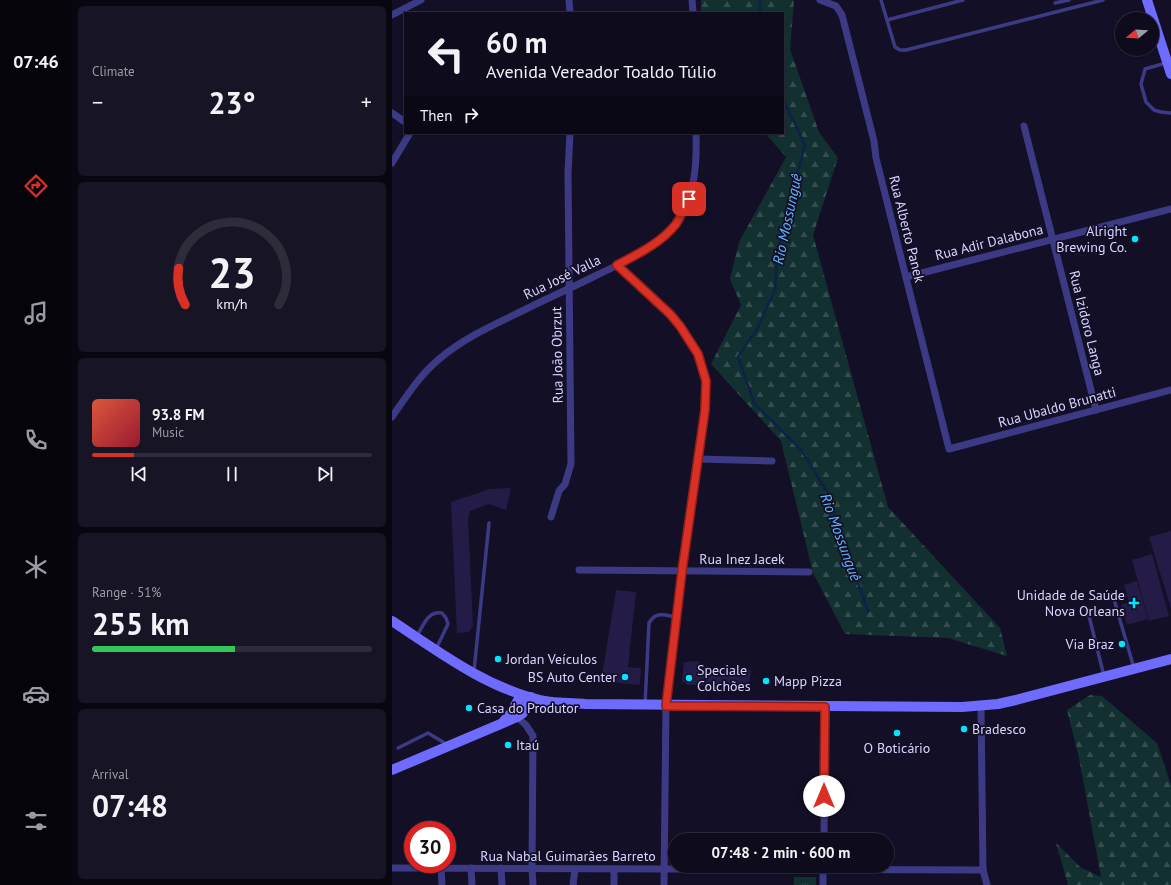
<!DOCTYPE html>
<meta charset="utf-8">
<style>
body{margin:0;font-family:"PT Sans",sans-serif;background:#171425;color:#f1f3f6;height:100vh;display:flex;flex-direction:column;font-size:15px;white-space:nowrap}
*{box-sizing:border-box;margin:0}
p{font-size:13px;color:#9b9ba3}
.icon{flex:none;width:22px;height:22px;fill:none;stroke:currentColor;stroke-width:2;stroke-linecap:round;stroke-linejoin:round}
.map{position:relative;flex:1;overflow:hidden}
.sheet{display:flex;flex-direction:column;gap:6px;padding:6px;background:#08060f;width:320px}
.sheet>*{flex:none}
.top-card{position:absolute;left:12px;top:12px;width:380px;height:122px;border-radius:0px;box-shadow:0 1px 3px #0004,0 0 0 1px #2e2b3b;background:#0e0b1c;color:#f1f3f6;overflow:hidden}
.needle{width:26px;rotate:252deg}
.buttons{position:absolute;left:723px;top:12px;display:grid;gap:8px}
.buttons a{display:grid;place-items:center;width:44px;height:44px;border-radius:50%;background:#0e0b1c;box-shadow:0 1px 3px #0004,0 0 0 1px #2e2b3b;font-size:20px}
.speed{position:absolute;left:12px;top:821px;display:flex;gap:8px;font-size:20px;font-weight:700;text-align:center}
.speed>*{display:grid;place-content:center;width:52px;height:52px;border-radius:50%;background:#0e0b1c;box-shadow:0 1px 3px #0004,0 0 0 1px #2e2b3b;line-height:1}
.speed .limit{border:6px solid #d22;background:#fff;color:#111}
.pin{position:absolute;display:grid;place-items:center;width:34px;height:34px;color:#fff;margin:-17px;border-radius:8px;box-shadow:0 2px 6px #0006}
.me{position:absolute;width:44px;margin:-22px;rotate:0deg;stroke-linejoin:round;filter:drop-shadow(0 0 3px #0008)}
.turn{display:flex;align-items:center;gap:14px;height:84px;padding:0 16px;font-size:18px}
.turn .icon{width:52px;height:52px;stroke-width:2.5}
.turn b{display:block;font-size:28px;line-height:34px}
.then{display:flex;align-items:center;height:38px;padding:0 16px;background:#0003;gap:8px;font-size:15px}
.big{font-size:30px;font-weight:700;line-height:1.1}
.sheet .card{flex:1;display:flex;flex-direction:column;justify-content:center;gap:6px;min-width:0;padding:0 14px;border-radius:6px;background:#171425}
.sheet .dial{align-items:center;gap:0}
.dial svg{height:104px;overflow:visible;fill:none;stroke:#2e2b3b;stroke-width:7;stroke-linecap:round;text-anchor:middle}
.dial text{fill:#f1f3f6;stroke:none}
.song{display:flex;align-items:center;gap:12px}
.cover{width:48px;height:48px;border-radius:6px;background:linear-gradient(135deg,hsl(10 70% 55%),hsl(350 70% 35%))}
.played{height:4px;border-radius:2px;background:linear-gradient(90deg,#d93025 15%,#2e2b3b 15%)}
.keys{display:flex;justify-content:space-around;direction:ltr}
.heat{display:flex;justify-content:space-between;align-items:center;font-size:22px;direction:ltr}
.charge{height:6px;border-radius:3px;background:linear-gradient(90deg,#34c759 51%,#2e2b3b 0)}
.trip{position:absolute;left:276px;top:833px;width:226px;height:40px;border-radius:20px;background:#0e0b1c;box-shadow:0 1px 3px #0004,0 0 0 1px #2e2b3b;font-weight:700;line-height:40px;text-align:center}
main{display:flex;flex:1;min-height:0}
.menu{display:flex;flex-direction:column;width:72px;justify-content:space-around;align-items:center;background:#06040b;color:#9b9ba3}
.menu .icon{width:28px;height:28px}
.menu .active{color:#d93025}
.menu b{font-size:18px;color:#f1f3f6}
.map>svg:first-child{display:block}
</style>
<main>
<nav class="menu">
<b>07:46</b>
<svg class="icon active" aria-label="directions" viewBox="0 0 24 24"><path d="M12 3l9 9-9 9-9-9zM9 14v-3h6M13 9l2 2-2 2"/></svg>
<svg class="icon" aria-label="music" viewBox="0 0 24 24"><path d="M9 18V5l10-2v13"/><circle cx="6" cy="18" r="3"/><circle cx="16" cy="16" r="3"/></svg>
<svg class="icon" aria-label="phone" viewBox="0 0 24 24"><path d="M5 4h4l2 5-3 2q2 4 5 5l2-3 5 2v4C11 20 4 13 5 4z"/></svg>
<svg class="icon" aria-label="climate" viewBox="0 0 24 24"><path d="M12 3v18M4 7l16 10M4 17L20 7"/></svg>
<svg class="icon" aria-label="car" viewBox="0 0 24 24"><path d="M5 17H2v-5l4-1 3-4h7l3 4 3 1v5h-3M9 17h6M6 11h13"/><circle cx="7" cy="17" r="2"/><circle cx="17" cy="17" r="2"/></svg>
<svg class="icon" aria-label="filters" viewBox="0 0 24 24"><path d="M4 7h16M4 17h16"/><circle cx="9" cy="7" r="2"/><circle cx="15" cy="17" r="2"/></svg>
</nav>
<section class="sheet">
<div class="card"><p>Climate</p>
<div class="heat"><a>−</a><b class="big">23°</b><a>+</a></div>
</div>
<div class="card dial"><svg viewBox="0 0 100 80">
<path d="M14 69A42 42 0 1 1 86 69"/>
<path d="M14 69A42 42 0 0 1 9 41" stroke="#d93025"/>
<text x="50" y="56" font-size="32" font-weight="700">23</text>
<text x="50" y="72" font-size="11">km/h</text>
</svg></div>
<div class="card">
<div class="song"><i class="cover"></i><div><b>93.8 FM</b><p>Music</p></div></div>
<div class="played"></div>
<div class="keys"><svg class="icon" aria-label="previous" viewBox="0 0 24 24"><path d="M18 5L8 12l10 7zM5 5v14"/></svg><svg class="icon" aria-label="pause" viewBox="0 0 24 24"><path d="M8 5v14M16 5v14"/></svg><svg class="icon" aria-label="next" viewBox="0 0 24 24"><path d="M6 5l10 7-10 7zM19 5v14"/></svg></div>
</div>
<div class="card"><p>Range · 51%</p><b class="big">255 km</b><div class="charge"></div></div>
<div class="card"><p>Arrival</p><b class="big">07:48</b></div>
</section>
<div class="map">
<svg width="779" height="885" viewBox="0 0 779 885">
<defs>
<pattern id="forest-firs" width="22" height="20" patternUnits="userSpaceOnUse"><rect width="22" height="20" fill="#12302f"/><path d="M5 1l3.5 6h-7zM16 11l3.5 6h-7z" fill="#344d4e"/></pattern>
<pattern id="park-tufts" width="24" height="20" patternUnits="userSpaceOnUse"><rect width="24" height="20" fill="#12302f"/><path d="M3 7l-1-3M5 7V3M7 7l1-3M15 17l-1-3M17 17v-4M19 17l1-3" fill="none" stroke="#344d4e"/></pattern>
</defs>
<rect width="100%" height="100%" fill="#130f26"/>
<g fill="url(#forest-firs)">
<polygon points="309,0 402,0 398,49 427,132 446,158 421,235 496,507 608,628 615,656 556,638 453,634 421,573 389,441 319,364 349,305 338,279 347,242 394,157 373,133 391,133 391,13 309,13"/>
<polygon points="698,695 710,696 765,743 779,785 779,885 676,885 664,843 688,867 709,877 687,758 675,710"/>
</g>
<rect fill="url(#park-tufts)" x="402" y="877" width="22" height="8"/>
<g fill="none" stroke-linecap="round" stroke-linejoin="round">
<g stroke="#0c2248" stroke-width="2.5">
<polyline points="368,0 368,13"/>
<polyline points="391,99 413,145 385,251 383,290 365,329 346,357 362,403 410,451 438,497 448,531 476,611"/>
</g>
</g>
<g fill="#241b47">
<polygon points="119,488 114,510 97,504 78,511 76,519 81,626 77,632 65,633 59,502 98,489"/>
<polygon points="779,531 779,609 757,537"/>
<polygon points="760,554 777,616 757,621 740,560"/>
<polygon points="745,581 756,619 735,625 729,605 737,602 732,585"/>
<polygon points="224,590 244,592 236,667 249,668 248,685 216,682 210,675"/>
<polygon points="307,661 306,669 359,670 357,686 296,685 290,681 292,662"/>
</g>
<g fill="none" stroke-linecap="round" stroke-linejoin="round">
<g stroke="#3d3a85" stroke-width="3.5">
<polyline points="489,0 503,47 508,50 514,50 711,0"/>
<polyline points="663,3 677,0"/>
<polyline points="495,20 571,0"/>
<polyline points="774,63 753,69 749,84 754,102 762,110 769,112 779,113"/>
<polyline points="721,596 742,668"/>
<polyline points="695,608 712,676"/>
<path d="M25,636C31,626 36,610 50,613L54,618L56,624L44,649"/>
<polyline points="82,671 97,523"/>
<path d="M253,704L257,623C264,611 272,615 284,617"/>
<polyline points="6,748 36,733 56,745"/>
</g>
<g stroke="#3d3a85" stroke-width="7">
<polyline points="177,0 178,13"/>
<polyline points="300,0 301,13"/>
<polyline points="428,0 444,6 450,15 482,141 484,158 557,449 779,390"/>
<polyline points="0,15 29,0"/>
<polyline points="0,113 13,122"/>
<polyline points="632,126 704,410"/>
<polyline points="0,163 18,133"/>
<polyline points="225,265 278,314 288,326 306,354 314,381 313,410 290,571 274,705 272,885"/>
<polyline points="514,277 779,209"/>
<path d="M0,417C14,397 27,376 46,360C70,339 101,325 130,311C154,299 179,288 203,276C231,262 266,249 284,223C303,197 305,165 304,133"/>
<polyline points="306,459 380,461"/>
<polyline points="159,517 167,491 173,484 179,464 176,173 178,133"/>
<polyline points="187,570 417,572"/>
<polyline points="589,706 591,870 595,885"/>
<polyline points="125,717 134,725 141,736 140,869 141,885"/>
<polyline points="432,840 433,707"/>
<polyline points="0,868 591,870"/>
<polyline points="49,868 50,885"/>
<polyline points="79,868 80,885"/>
<polyline points="109,868 110,885"/>
<polyline points="181,885 183,869"/>
<polyline points="222,885 222,869"/>
<polyline points="431,885 431,866"/>
</g>
<g stroke="#6f6bff" stroke-width="10">
<polyline points="755,0 779,74"/>
<path d="M0,621C46,651 93,687 148,700C162,703 178,703 193,704L570,707L606,704L624,700L779,659"/>
<polyline points="111,722 119,713 129,695"/>
<polyline points="0,770 125,717 131,713 139,697"/>
</g>
</g>
<g fill="none" stroke-linecap="round" stroke-linejoin="round">
<g stroke="#8d1f18" stroke-width="10">
<path id="route" d="M297,199C293,208 289,216 284,224C269,243 246,254 225,265L278,314L288,326L306,354L314,381L313,410L290,571L274,706L433,707L432,796"/>
</g>
<use href="#route" stroke="#d93025" stroke-width="7"/>
</g>
<g fill="#00e5ff" stroke="#130f26" stroke-width="1.5">
<circle cx="743" cy="239" r="4"/>
<path d="M740 597h4v4h4v4h-4v4h-4v-4h-4v-4h4z"/>
<circle cx="730" cy="644" r="4"/>
<circle cx="106" cy="659" r="4"/>
<circle cx="233" cy="677" r="4"/>
<circle cx="297" cy="678" r="4"/>
<circle cx="374" cy="681" r="4"/>
<circle cx="77" cy="708" r="4"/>
<circle cx="572" cy="729" r="4"/>
<circle cx="505" cy="733" r="4"/>
<circle cx="116" cy="745" r="4"/>
</g>
<g text-anchor="middle" dominant-baseline="central" stroke-width="3.5" stroke-linejoin="round" paint-order="stroke">
<g font-size="14" fill="#d9d4ff" stroke="#130f26">
<text transform="translate(515 229) rotate(76)">Rua Alberto Panek</text>
<text transform="translate(597 242) rotate(-14)">Rua Adir Dalabona</text>
<text transform="translate(170 277) rotate(-26)">Rua José Valla</text>
<text transform="translate(695 323) rotate(76)">Rua Izidoro Langa</text>
<text transform="translate(165 355) rotate(-91)">Rua João Obrzut</text>
<text transform="translate(665 407) rotate(-15)">Rua Ubaldo Brunatti</text>
<text x="350" y="559">Rua Inez Jacek</text>
<text x="176" y="856">Rua Nabal Guimarães Barreto</text>
</g>
<g font-size="14" fill="#d9d4ff" stroke="#130f26" text-anchor="start">
<text x="735" y="231" text-anchor="end">Alright<tspan x="735" dy="16">Brewing Co.</tspan></text>
<text x="733" y="595" text-anchor="end">Unidade de Saúde<tspan x="733" dy="16">Nova Orleans</tspan></text>
<text x="722" y="644" text-anchor="end">Via Braz</text>
<text x="114" y="659">Jordan Veículos</text>
<text x="305" y="670">Speciale<tspan x="305" dy="16">Colchões</tspan></text>
<text x="225" y="677" text-anchor="end">BS Auto Center</text>
<text x="382" y="681">Mapp Pizza</text>
<text x="85" y="708">Casa do Produtor</text>
<text x="580" y="729">Bradesco</text>
<text x="124" y="745">Itaú</text>
<text x="505" y="748" text-anchor="middle">O Boticário</text>
</g>
<g font-size="15" font-style="italic" fill="#62b6ff" stroke="#130f26">
<text transform="translate(395 219) rotate(-78)">Rio Mossunguê</text>
<text transform="translate(449 537) rotate(70)">Rio Mossunguê</text>
</g>
</g>
</svg>
<div class="buttons">
<a><svg class="needle" viewBox="-14 -14 28 28"><path d="M0-13l5 13h-10z" fill="#e53935"/><path d="M0 13l5-13h-10z" fill="#9b9ba3"/></svg></a>
</div>
<div class="speed"><div class="limit">30</div></div>
<div class="pin" style="left:297px;top:199px;background:#d93025"><svg class="icon" aria-label="arrive" viewBox="0 0 24 24"><path d="M6 21V4h12l-3 4 3 4H6"/></svg></div>
<svg class="me" style="left:432px;top:796px" viewBox="-20 -20 40 40"><circle r="19" fill="#fff"/><path d="M0-13L10 11 0 6-10 11z" fill="#d93025"/></svg>
<div class="trip">07:48 · 2 min · 600 m</div>
<div class="top-card">
<div class="turn"><svg class="icon" aria-label="left" viewBox="0 0 24 24"><path d="M17 20v-9H6M10 6l-5 5 5 5"/></svg><div><b>60 m</b>Avenida Vereador Toaldo Túlio</div></div>
<div class="then">Then<svg class="icon" aria-label="right" viewBox="0 0 24 24"><path d="M7 20v-9h11M14 6l5 5-5 5"/></svg></div>
</div>
</div>
</main>
